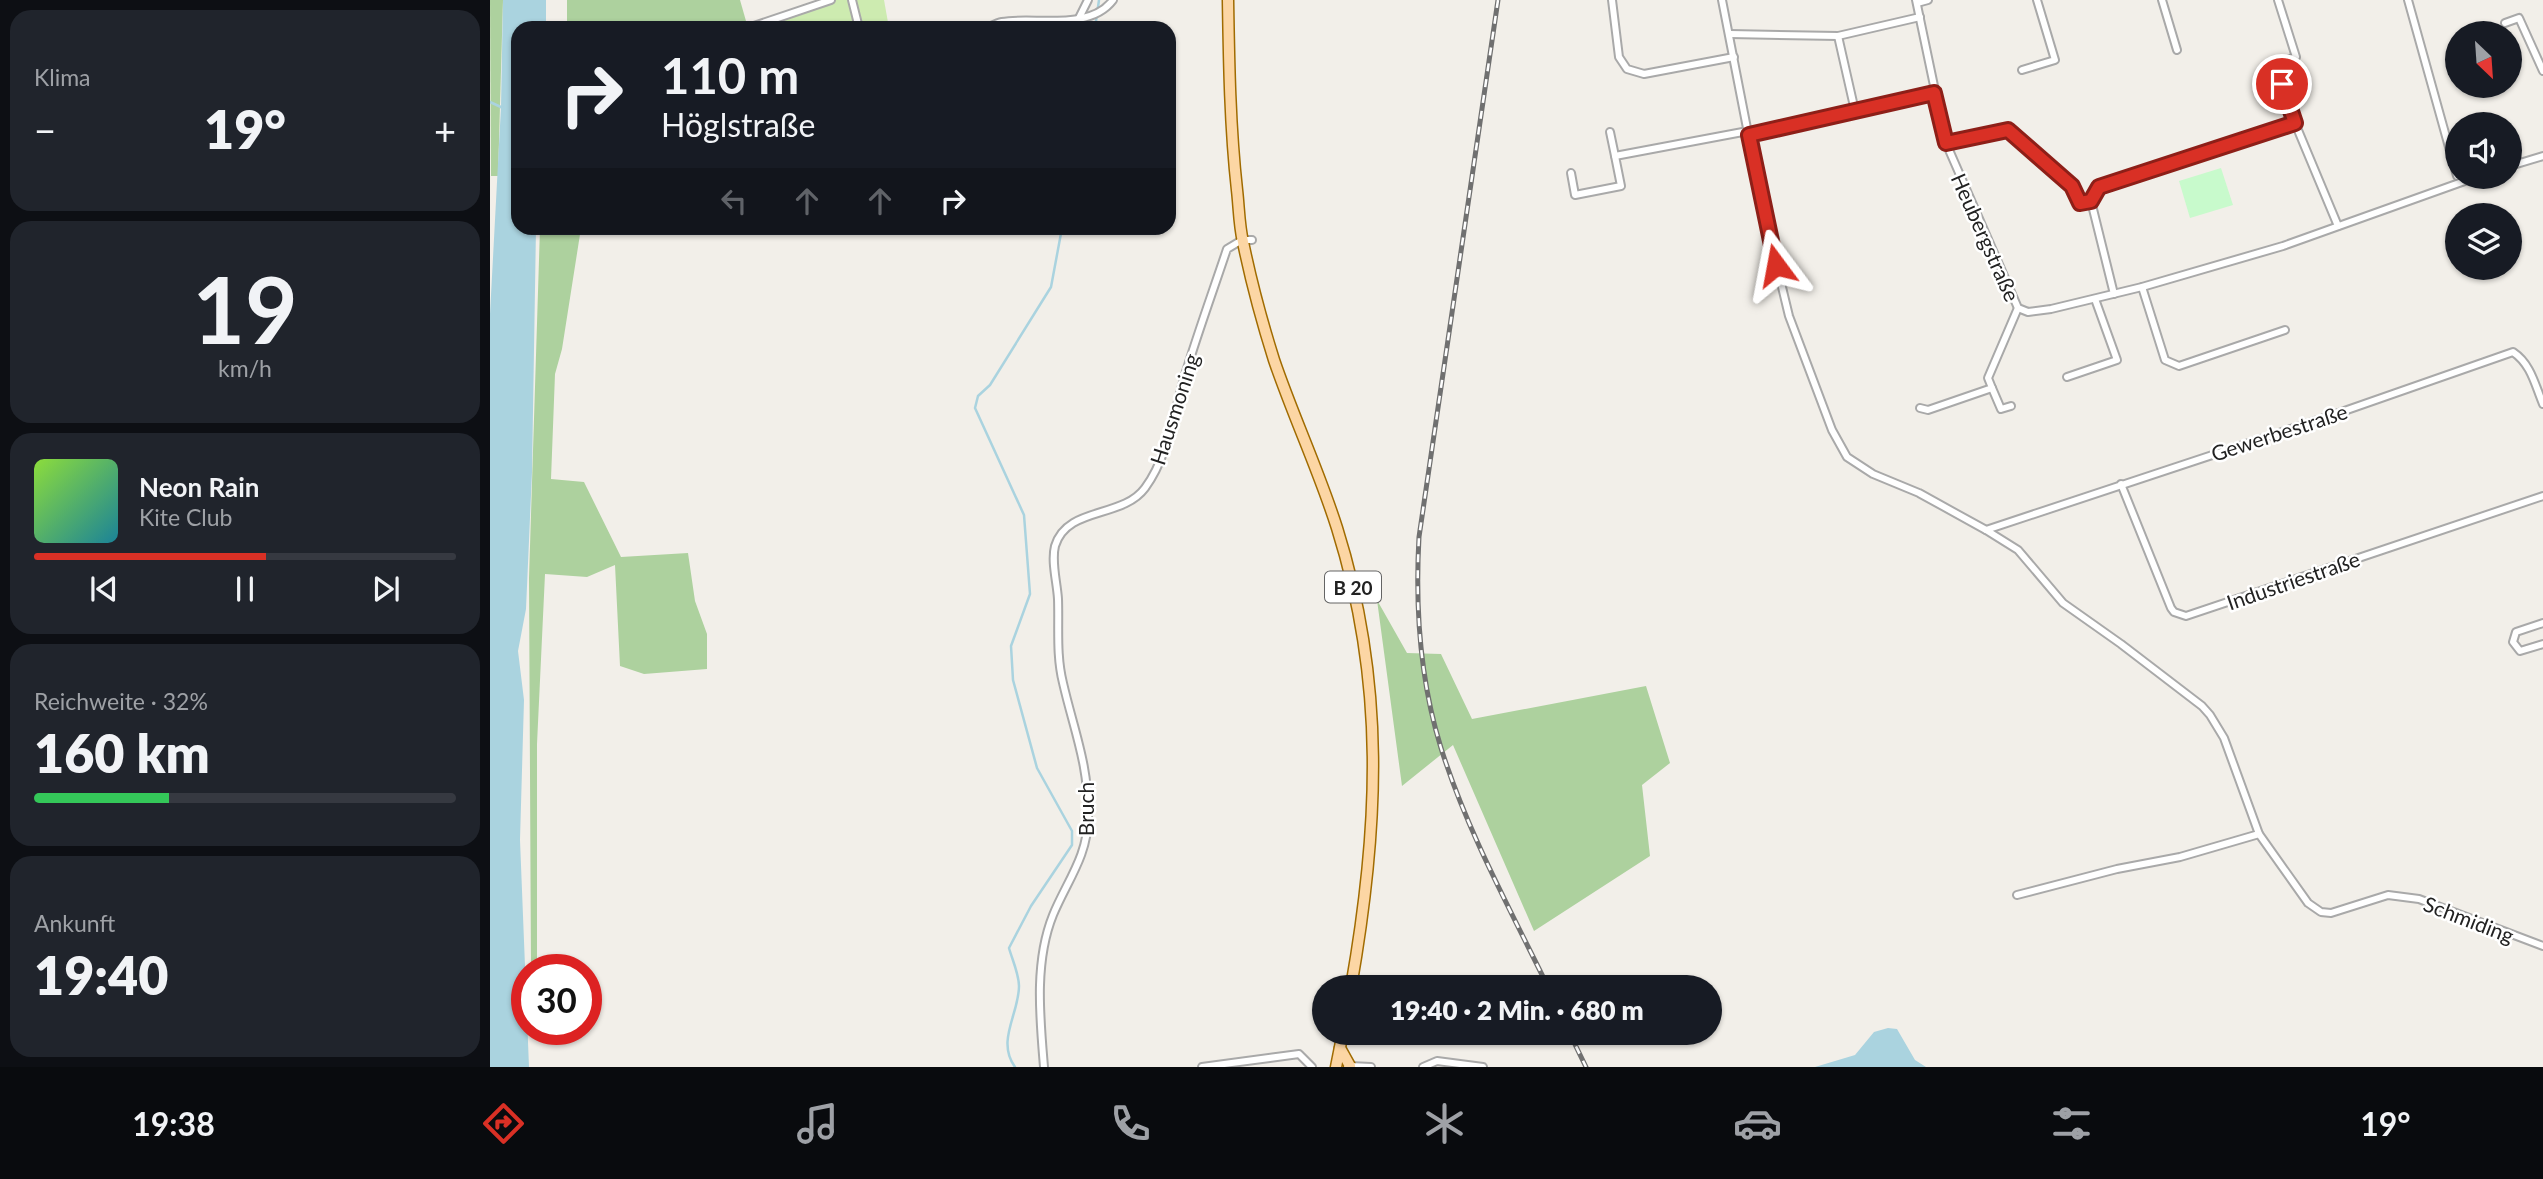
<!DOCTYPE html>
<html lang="de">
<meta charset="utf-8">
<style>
body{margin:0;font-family:Lato,sans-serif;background:#20242c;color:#f1f3f6;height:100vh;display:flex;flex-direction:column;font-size:26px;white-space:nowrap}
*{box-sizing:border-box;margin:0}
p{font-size:23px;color:#9ea1a6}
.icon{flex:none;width:38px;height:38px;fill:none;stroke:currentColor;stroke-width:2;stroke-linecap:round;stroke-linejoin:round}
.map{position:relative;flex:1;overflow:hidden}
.panel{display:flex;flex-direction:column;gap:10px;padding:10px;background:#0d0f14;width:490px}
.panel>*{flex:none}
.hud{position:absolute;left:21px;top:21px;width:665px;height:214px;border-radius:21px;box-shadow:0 2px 5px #0004;background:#171b24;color:#f1f3f6;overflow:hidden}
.needle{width:46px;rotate:155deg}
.buttons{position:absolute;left:1955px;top:21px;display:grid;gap:14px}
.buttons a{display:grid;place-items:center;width:77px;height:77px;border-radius:50%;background:#171b24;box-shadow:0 2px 5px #0004;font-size:35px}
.speed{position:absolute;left:21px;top:954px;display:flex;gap:14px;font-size:35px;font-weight:700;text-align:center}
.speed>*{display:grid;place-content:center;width:91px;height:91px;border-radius:50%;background:#171b24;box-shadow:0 2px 5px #0004;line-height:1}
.speed .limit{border:10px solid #d22;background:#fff;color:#111}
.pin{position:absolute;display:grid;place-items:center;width:60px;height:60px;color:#fff;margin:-30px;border:4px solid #fff;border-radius:50%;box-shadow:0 2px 7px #0007}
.me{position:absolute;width:77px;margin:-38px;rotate:347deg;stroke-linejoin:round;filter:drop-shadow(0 0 5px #0008)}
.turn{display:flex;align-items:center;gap:24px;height:147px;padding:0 35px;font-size:32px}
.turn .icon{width:91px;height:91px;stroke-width:2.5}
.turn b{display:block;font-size:49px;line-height:60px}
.lanes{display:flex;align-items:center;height:66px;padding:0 35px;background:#0003;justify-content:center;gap:35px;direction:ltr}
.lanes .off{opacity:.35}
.big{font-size:52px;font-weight:800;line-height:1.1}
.panel .tile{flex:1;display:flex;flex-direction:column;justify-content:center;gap:10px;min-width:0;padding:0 24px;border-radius:21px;background:#20242c}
.panel .dial{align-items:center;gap:0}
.dial b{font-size:91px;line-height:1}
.song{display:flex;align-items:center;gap:21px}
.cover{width:84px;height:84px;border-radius:10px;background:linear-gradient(135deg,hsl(90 70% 55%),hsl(190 70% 35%))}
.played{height:7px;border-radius:4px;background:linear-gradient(90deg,#d93025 55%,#363941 55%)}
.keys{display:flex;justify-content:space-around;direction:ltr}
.heat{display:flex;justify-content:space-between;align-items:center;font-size:38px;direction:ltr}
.charge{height:10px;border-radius:5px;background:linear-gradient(90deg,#34c759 32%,#363941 0)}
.trip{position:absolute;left:822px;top:975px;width:410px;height:70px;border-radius:35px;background:#171b24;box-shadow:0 2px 5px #0004;font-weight:800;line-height:70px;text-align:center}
.tabs{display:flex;height:112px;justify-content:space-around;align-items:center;background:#090b0e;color:#9ea1a6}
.tabs .icon{width:49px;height:49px}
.tabs .active{color:#d93025}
.tabs b{font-size:32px;color:#f1f3f6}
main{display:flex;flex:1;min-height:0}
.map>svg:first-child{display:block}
</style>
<main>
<section class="panel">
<div class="tile"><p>Klima</p>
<div class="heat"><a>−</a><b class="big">19°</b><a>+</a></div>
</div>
<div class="tile dial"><b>19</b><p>km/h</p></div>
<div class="tile">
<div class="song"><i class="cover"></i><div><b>Neon Rain</b><p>Kite Club</p></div></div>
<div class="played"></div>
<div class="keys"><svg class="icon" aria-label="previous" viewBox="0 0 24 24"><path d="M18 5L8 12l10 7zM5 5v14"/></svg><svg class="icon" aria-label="pause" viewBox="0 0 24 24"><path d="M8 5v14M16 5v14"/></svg><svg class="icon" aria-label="next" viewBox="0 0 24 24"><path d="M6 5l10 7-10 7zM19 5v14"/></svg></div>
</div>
<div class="tile"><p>Reichweite · 32%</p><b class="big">160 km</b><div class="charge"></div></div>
<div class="tile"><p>Ankunft</p><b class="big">19:40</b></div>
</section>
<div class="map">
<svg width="2053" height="1067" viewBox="0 0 2053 1067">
<rect width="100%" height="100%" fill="#f2efe9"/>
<polygon fill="#cdebb0" points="331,0 394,0 399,28 258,28 257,24"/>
<g fill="#add19e">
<polygon points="0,0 13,0 8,176 1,176"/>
<polygon points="77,0 250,0 258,28 77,28"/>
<polygon points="50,228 91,228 72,349 65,374 61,479 94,482 131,557 198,553 205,601 217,634 217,669 154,674 130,666 125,565 97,577 55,574 47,744 47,969 41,970 39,578"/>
<polygon points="887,600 917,653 951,654 982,719 1156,686 1180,763 1152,785 1160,856 1044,931 963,745 912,786"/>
</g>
<polygon fill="#c8facc" points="1731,168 1743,205 1700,218 1689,181"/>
<g fill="#aad3df">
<polygon points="13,0 56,0 56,28 28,28 28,228 46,228 42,472 36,609 28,651 34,700 30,840 39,1067 0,1067 0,314 11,107"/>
<polygon points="1398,1028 1407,1029 1425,1060 1436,1067 1325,1067 1365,1055 1384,1032"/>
</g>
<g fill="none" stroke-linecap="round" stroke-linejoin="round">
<g stroke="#aad3df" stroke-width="2.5">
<polyline points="605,28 609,0"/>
<polyline points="0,102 13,108"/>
<path d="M525,1067C506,1041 529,1014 529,986C529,974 522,959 519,948L541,906L582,845V831L547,768L523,680L521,646L540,594L534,515L485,408L488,396L500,385L561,287L572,228"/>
</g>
<g stroke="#a9a9a9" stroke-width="10">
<g id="minor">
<polyline points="362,0 369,28"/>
<polyline points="1122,0 1129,57 1137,69 1154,74 1244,57"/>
<polyline points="1232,0 1271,200 1299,316 1342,430 1357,457 1383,474 1429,493 1496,530 1528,550 1573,603 1631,644 1712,706 1720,715 1734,738 1769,834 1818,903 1831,912 1841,913 1898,895 1929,899 2053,946"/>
<polyline points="1426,0 1456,143 1528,308 1538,312 1561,309 1652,287 1793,246 1986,177"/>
<polyline points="1672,0 1687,50"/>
<polyline points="1788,0 1806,57 1786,64 1805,123 1848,226"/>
<polyline points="1918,0 1967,176"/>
<polyline points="1427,3 1438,0"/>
<polyline points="589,18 598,0"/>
<polyline points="2015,23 2029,18 2053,71"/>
<polyline points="258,28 341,0"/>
<path d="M496,28C501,26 507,23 512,22C543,16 599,32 623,0"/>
<polyline points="1240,34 1348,36 1430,17"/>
<polyline points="1348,36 1365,111"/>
<polyline points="1532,70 1565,60 1547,0"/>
<polyline points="1120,132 1125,156"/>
<polyline points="1259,135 1444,93"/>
<polyline points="1456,143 1518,130 1582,186 1590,203 1601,201"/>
<polyline points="2020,166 2053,156"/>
<polyline points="1081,173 1085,195 1131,186 1125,156 1258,131"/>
<polyline points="1652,287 1675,360 1689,366 1795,330"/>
<polyline points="1624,294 1601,201 1609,187 1805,123"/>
<polyline points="1577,377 1627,360 1605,299"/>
<polyline points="1502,388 1511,409 1521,406"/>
<polyline points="1430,408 1438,410 1502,388 1498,378 1528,308"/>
<polyline points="1631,484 1681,608 1684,612 1696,616 2053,496"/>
<path d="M1496,530L1837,417L2023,352C2041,364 2045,385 2053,404"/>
<polyline points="2053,623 2026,632 2023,642 2030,651 2053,644"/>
<polyline points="1527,895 1627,869 1690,857 1769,834"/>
<polyline points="860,1066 881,1067"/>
<path d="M554,1067C550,1018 544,962 563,915C577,881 598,856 598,817C599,765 584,731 573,683C566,655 569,627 568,599C567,582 561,562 565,546C577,506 632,519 655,488C678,457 684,412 695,375C708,332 723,291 737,249L752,240H762"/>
<polyline points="712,1067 809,1054 822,1067"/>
<polyline points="933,1067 947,1061 993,1067"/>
</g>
</g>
<g stroke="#a06b00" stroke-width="13">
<g id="primary">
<path d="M738,0C739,63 740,127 747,190C749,207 749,225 753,242C761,281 772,322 784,360C803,416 829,471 847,528C896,684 889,828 861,987"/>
<polyline points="850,1048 860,1066 859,1067"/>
<polyline points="846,1067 853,1032"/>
</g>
</g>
<use href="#minor" stroke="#fff" stroke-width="6"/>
<use href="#primary" stroke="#fcd6a4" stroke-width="10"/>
<g stroke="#707070" stroke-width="5">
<g id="rail">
<path d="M1008,0L929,537C925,608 930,680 951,748C977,831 1020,909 1058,987"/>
<polyline points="1079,1032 1096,1067"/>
</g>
</g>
<use href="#rail" stroke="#fff" stroke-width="2.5" stroke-dasharray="8" stroke-linecap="butt"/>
</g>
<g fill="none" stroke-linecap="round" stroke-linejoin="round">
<g stroke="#8d1f18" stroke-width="18">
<polyline id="route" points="1286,265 1259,135 1444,93 1456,143 1518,130 1582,186 1590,203 1601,201 1609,187 1805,123 1792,84"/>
</g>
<use href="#route" stroke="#d93025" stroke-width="12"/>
</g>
<g text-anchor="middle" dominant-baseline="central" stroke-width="5" stroke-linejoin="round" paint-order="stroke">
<rect fill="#fff" stroke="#646464" stroke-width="2" x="835" y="571.5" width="56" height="31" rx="5"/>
<g font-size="19" font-weight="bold" fill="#222">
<text x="863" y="587">B 20</text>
</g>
<g font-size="21" fill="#222" stroke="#fff">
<text transform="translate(1496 237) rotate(66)">Heubergstraße</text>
<text transform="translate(684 409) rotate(-72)">Hausmoning</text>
<text transform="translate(1789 432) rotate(-18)">Gewerbestraße</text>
<text transform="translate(1803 580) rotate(-19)">Industriestraße</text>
<text transform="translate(595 809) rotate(-90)">Bruch</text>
<text transform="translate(1979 919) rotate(21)">Schmiding</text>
</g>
</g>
</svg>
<div class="buttons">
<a><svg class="needle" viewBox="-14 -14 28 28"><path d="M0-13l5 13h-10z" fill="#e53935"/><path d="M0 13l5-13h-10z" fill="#9ea1a6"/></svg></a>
<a><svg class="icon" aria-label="sound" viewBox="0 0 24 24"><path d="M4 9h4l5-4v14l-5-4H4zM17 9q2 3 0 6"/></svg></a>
<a><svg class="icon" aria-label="layers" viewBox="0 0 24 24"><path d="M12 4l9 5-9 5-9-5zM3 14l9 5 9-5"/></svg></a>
</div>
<div class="speed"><div class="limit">30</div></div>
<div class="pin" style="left:1792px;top:84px;background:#d93025"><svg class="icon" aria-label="arrive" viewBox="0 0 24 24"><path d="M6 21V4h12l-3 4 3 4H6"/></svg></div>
<svg class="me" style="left:1286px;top:265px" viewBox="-20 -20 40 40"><path d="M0-17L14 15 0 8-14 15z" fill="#d93025" stroke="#fff" stroke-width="4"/></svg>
<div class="trip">19:40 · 2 Min. · 680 m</div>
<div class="hud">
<div class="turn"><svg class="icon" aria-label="right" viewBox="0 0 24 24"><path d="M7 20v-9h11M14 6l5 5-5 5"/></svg><div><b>110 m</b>Höglstraße</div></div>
<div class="lanes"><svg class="icon off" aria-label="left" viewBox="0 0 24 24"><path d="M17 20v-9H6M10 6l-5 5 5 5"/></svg><svg class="icon off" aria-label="ahead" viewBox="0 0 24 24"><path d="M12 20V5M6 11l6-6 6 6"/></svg><svg class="icon off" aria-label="ahead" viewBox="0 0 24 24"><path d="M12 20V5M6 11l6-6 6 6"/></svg><svg class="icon" aria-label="right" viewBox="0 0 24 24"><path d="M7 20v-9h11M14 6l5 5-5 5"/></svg></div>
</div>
</div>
</main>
<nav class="tabs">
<b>19:38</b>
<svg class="icon active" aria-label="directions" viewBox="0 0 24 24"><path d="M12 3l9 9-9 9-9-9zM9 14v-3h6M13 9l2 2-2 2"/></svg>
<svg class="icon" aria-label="music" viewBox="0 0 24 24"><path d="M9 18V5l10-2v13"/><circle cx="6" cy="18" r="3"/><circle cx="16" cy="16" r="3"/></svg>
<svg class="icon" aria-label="phone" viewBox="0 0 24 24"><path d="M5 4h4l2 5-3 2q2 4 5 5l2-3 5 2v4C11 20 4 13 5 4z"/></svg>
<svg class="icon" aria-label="climate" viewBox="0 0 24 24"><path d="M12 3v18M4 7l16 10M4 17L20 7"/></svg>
<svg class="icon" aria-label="car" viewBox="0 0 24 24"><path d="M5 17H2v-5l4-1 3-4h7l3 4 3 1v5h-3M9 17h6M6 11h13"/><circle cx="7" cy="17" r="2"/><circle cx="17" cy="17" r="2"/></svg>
<svg class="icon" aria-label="filters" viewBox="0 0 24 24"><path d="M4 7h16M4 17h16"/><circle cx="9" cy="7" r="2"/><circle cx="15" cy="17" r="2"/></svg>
<b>19°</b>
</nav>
